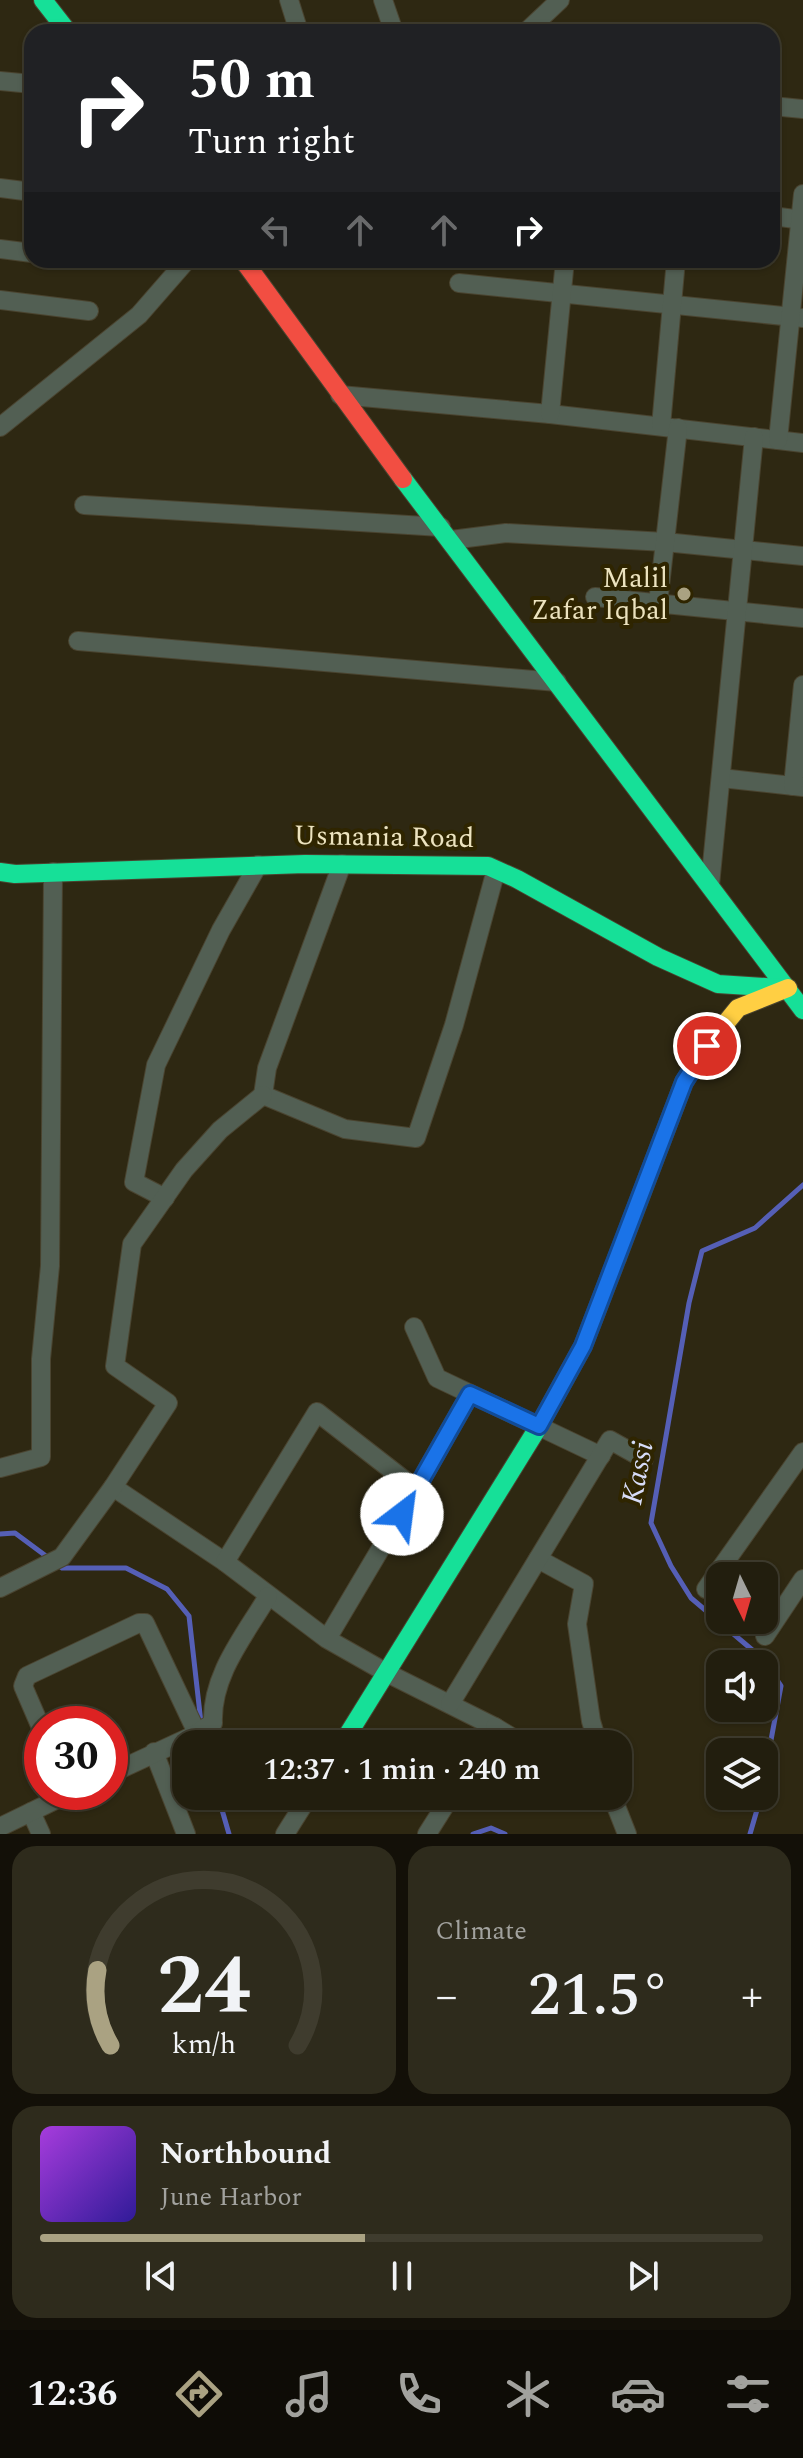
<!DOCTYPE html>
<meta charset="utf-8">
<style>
body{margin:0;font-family:Spectral,serif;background:#2e2b1c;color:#f1f3f6;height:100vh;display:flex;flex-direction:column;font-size:30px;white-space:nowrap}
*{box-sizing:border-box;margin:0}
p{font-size:26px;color:#a2a29e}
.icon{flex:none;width:44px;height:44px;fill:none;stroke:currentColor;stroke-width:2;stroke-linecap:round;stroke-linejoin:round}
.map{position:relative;height:1834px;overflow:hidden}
.drawer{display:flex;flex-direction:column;gap:12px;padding:12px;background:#131008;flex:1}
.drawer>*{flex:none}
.banner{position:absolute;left:24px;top:24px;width:756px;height:244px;border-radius:24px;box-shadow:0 2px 6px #0004,0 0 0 2px #3f3c2e;background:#202124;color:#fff;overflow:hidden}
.needle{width:52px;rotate:175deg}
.fabs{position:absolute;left:706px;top:1562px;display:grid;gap:16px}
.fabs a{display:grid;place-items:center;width:72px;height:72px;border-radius:16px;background:#221e0e;box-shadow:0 2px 6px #0004,0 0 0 2px #3f3c2e;font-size:40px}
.speed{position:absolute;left:24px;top:1706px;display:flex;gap:16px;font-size:40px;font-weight:700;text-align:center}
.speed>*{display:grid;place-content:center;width:104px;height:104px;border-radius:50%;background:#221e0e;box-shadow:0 2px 6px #0004,0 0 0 2px #3f3c2e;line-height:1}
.speed .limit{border:12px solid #d22;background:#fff;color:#111}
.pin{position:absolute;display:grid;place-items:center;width:68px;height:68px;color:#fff;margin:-34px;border:4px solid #fff;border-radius:50%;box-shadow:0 2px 8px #0007}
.me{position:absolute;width:88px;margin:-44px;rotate:30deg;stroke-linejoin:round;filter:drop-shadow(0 0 6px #0008)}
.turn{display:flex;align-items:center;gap:28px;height:168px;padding:0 32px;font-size:36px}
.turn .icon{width:104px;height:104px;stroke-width:2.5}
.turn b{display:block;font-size:56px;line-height:68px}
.lanes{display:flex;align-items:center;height:76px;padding:0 32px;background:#0003;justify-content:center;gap:40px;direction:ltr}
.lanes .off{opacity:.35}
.big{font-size:60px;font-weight:600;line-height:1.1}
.drawer .tile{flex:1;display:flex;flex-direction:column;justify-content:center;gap:12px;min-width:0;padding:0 28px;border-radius:24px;background:#2e2b1c}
.drawer .dial{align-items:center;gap:0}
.dial svg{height:208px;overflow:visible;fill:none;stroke:#3f3c2e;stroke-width:7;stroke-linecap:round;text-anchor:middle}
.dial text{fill:#f1f3f6;stroke:none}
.song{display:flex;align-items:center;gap:24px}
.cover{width:96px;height:96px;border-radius:12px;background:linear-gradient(135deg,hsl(280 70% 55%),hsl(250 70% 35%))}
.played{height:8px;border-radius:4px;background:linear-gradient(90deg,#aaa282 45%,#3f3c2e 45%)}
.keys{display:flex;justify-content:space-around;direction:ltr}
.heat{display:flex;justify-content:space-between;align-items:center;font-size:44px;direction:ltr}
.drawer .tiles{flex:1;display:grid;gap:12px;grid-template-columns:1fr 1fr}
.tile:last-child{grid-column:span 2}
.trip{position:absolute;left:172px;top:1730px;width:460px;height:80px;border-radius:24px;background:#221e0e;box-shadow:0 2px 6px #0004,0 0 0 2px #3f3c2e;font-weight:600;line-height:80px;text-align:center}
.tab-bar{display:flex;height:128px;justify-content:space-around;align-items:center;background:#0e0c06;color:#a2a29e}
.tab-bar .icon{width:56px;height:56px}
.tab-bar .active{color:#aaa282}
.tab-bar b{font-size:36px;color:#f1f3f6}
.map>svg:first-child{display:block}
</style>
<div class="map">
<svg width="803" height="1834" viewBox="0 0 803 1834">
<rect width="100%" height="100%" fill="#2e2812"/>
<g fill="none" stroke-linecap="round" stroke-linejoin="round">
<g stroke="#555fb6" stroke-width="5">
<polyline points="0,1534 15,1533 50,1559"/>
<polyline points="58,1565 62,1568 126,1568 167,1589 189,1616 201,1723"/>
<polyline points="764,1778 781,1686 763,1659 691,1598 671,1566 651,1523 689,1303 702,1251 755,1228 803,1185"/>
<polyline points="218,1796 229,1834"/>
<polyline points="473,1834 491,1828 505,1834"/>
<polyline points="750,1834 761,1796"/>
</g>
<g stroke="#4a4430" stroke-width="20">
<g id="street">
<polyline points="289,0 299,32"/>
<polyline points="383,0 394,32"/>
<polyline points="526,32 560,0"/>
<polyline points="0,81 32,84"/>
<polyline points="772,106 803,109"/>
<polyline points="0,188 32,192"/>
<polyline points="772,216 803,220"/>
<polyline points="0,249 32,253"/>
<polyline points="459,283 803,318"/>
<polyline points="0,300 89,311"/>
<polyline points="340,395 550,414 803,443"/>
<polyline points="550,414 565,260"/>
<polyline points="661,426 676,260"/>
<polyline points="0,427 139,315 187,260"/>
<polyline points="778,440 803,194"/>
<polyline points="84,505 441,527"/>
<polyline points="451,540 506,533 665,542 803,556"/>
<polyline points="595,597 803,618"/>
<polyline points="658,603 678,428"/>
<polyline points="78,641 557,682"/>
<polyline points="721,778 803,787"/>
<polyline points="793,786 803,685"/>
<polyline points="342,864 267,1068 263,1095 345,1129 416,1138 454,1025 496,870"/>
<polyline points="710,885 754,437"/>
<polyline points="165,1198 134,1182 156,1065 221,930 258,865"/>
<polyline points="414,1327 437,1378 601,1456"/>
<polyline points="0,1468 41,1457 41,1359 50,1266 53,872"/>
<polyline points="113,1487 225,1562"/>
<polyline points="416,1489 470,1394"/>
<polyline points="538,1559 584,1584 577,1624 591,1721 598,1744"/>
<polyline points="0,1588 62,1557 113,1487 168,1403 115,1366 132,1244 184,1170 220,1130 263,1095"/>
<polyline points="706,1589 803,1452"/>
<polyline points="765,1636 803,1579"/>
<polyline points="327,1639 416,1489 317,1412 225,1562 327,1639 387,1673 495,1727 484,1744"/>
<polyline points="450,1704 610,1440 644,1459"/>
<polyline points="495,1727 523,1744"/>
<polyline points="42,1730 23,1686 27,1676 139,1623 145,1623 197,1733"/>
<polyline points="154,1752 186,1834"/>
<path d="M110,1774L192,1736L213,1723C211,1675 245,1635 268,1596"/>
<polyline points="612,1796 627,1834"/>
<polyline points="31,1812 41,1834"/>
<polyline points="0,1827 72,1792"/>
<polyline points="285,1834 309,1796"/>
<polyline points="427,1834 451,1796"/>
</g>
</g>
<g stroke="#4a4430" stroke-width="20">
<g id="fast">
<polyline points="43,0 68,32"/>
<polyline points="403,479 803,1010"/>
<polyline points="0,872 15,874 305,864 488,866 517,879 658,957 718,984 779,988"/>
<polyline points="342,1744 539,1426 583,1346 617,1258"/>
</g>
</g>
<g stroke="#4a4430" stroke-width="20">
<polyline id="slow" points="617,1258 684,1082 707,1046 738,1008 788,988"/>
</g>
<g stroke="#4a4430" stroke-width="20">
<polyline id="jam" points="243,260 403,479"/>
</g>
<use href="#street" stroke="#525f53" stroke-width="18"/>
<use href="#fast" stroke="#16e098" stroke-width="18"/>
<use href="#slow" stroke="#ffcf43" stroke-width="18"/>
<use href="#jam" stroke="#f24e42" stroke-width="18"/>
</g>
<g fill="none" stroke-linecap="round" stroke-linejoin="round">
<g stroke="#114b97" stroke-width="20">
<polyline id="route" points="402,1514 470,1394 539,1426 583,1346 684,1082 707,1046"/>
</g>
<use href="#route" stroke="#1a73e8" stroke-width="14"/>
</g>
<circle fill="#aaa282" stroke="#2f2500" stroke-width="3" cx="684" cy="594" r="8"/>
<g text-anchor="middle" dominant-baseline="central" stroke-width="8" stroke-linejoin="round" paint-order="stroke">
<g font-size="28" fill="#ece3bf" stroke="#2f2500" text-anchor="end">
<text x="668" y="578">Malil<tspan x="668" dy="32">Zafar Iqbal</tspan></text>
</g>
<g font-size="28" fill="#ece3bf" stroke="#2f2500">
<text transform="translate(384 837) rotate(1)">Usmania Road</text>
</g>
<g font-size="30" font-style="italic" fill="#d7dcf7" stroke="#2f2500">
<text transform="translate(638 1473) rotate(-79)">Kassi</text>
</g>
</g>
</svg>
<div class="fabs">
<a><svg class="needle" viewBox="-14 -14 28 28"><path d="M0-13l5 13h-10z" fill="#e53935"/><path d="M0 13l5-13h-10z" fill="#a2a29e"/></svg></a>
<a><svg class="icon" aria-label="sound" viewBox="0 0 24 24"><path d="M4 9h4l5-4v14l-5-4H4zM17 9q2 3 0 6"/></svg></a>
<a><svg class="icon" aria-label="layers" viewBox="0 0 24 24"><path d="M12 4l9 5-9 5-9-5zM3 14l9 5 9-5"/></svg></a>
</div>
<div class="speed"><div class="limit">30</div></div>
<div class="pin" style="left:707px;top:1046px;background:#d93025"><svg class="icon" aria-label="arrive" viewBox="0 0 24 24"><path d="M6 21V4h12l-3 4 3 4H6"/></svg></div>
<svg class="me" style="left:402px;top:1514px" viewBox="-20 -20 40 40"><circle r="19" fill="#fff"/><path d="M0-13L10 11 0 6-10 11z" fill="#1a73e8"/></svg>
<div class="trip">12:37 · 1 min · 240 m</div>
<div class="banner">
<div class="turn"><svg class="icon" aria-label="right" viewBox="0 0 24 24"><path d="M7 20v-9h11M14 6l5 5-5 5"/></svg><div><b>50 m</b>Turn right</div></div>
<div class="lanes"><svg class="icon off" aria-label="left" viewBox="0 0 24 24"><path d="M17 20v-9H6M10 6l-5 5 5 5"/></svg><svg class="icon off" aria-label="ahead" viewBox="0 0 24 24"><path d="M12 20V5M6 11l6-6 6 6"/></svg><svg class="icon off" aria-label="ahead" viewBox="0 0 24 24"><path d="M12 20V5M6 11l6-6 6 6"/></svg><svg class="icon" aria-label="right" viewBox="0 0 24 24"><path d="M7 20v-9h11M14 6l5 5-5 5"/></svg></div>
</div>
</div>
<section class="drawer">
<div class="tiles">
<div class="tile dial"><svg viewBox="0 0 100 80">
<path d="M14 69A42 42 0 1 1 86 69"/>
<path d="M14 69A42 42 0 0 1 9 40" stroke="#aaa282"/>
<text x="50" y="56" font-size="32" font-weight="700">24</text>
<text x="50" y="72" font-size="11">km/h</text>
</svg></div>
<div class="tile"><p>Climate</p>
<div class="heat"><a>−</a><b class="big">21.5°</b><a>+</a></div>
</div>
<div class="tile">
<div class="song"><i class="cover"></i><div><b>Northbound</b><p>June Harbor</p></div></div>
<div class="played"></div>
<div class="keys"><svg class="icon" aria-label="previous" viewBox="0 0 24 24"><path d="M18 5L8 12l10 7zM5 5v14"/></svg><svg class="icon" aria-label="pause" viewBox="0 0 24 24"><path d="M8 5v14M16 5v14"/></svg><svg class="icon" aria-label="next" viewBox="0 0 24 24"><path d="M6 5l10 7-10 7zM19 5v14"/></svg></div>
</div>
</div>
</section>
<nav class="tab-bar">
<b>12:36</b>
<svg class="icon active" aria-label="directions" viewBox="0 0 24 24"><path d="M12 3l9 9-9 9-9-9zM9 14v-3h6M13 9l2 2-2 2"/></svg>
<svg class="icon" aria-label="music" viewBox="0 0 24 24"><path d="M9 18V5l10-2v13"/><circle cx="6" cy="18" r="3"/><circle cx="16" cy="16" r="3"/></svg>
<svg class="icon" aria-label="phone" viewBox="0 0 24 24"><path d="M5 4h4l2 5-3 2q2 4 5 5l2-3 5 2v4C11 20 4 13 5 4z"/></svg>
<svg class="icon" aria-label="climate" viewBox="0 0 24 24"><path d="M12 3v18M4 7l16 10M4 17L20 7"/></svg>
<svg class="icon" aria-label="car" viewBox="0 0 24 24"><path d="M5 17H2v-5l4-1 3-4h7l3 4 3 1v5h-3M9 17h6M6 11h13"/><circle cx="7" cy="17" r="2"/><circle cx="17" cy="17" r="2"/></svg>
<svg class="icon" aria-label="filters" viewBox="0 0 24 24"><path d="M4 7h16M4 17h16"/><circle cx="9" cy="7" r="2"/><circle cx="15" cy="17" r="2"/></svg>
</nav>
